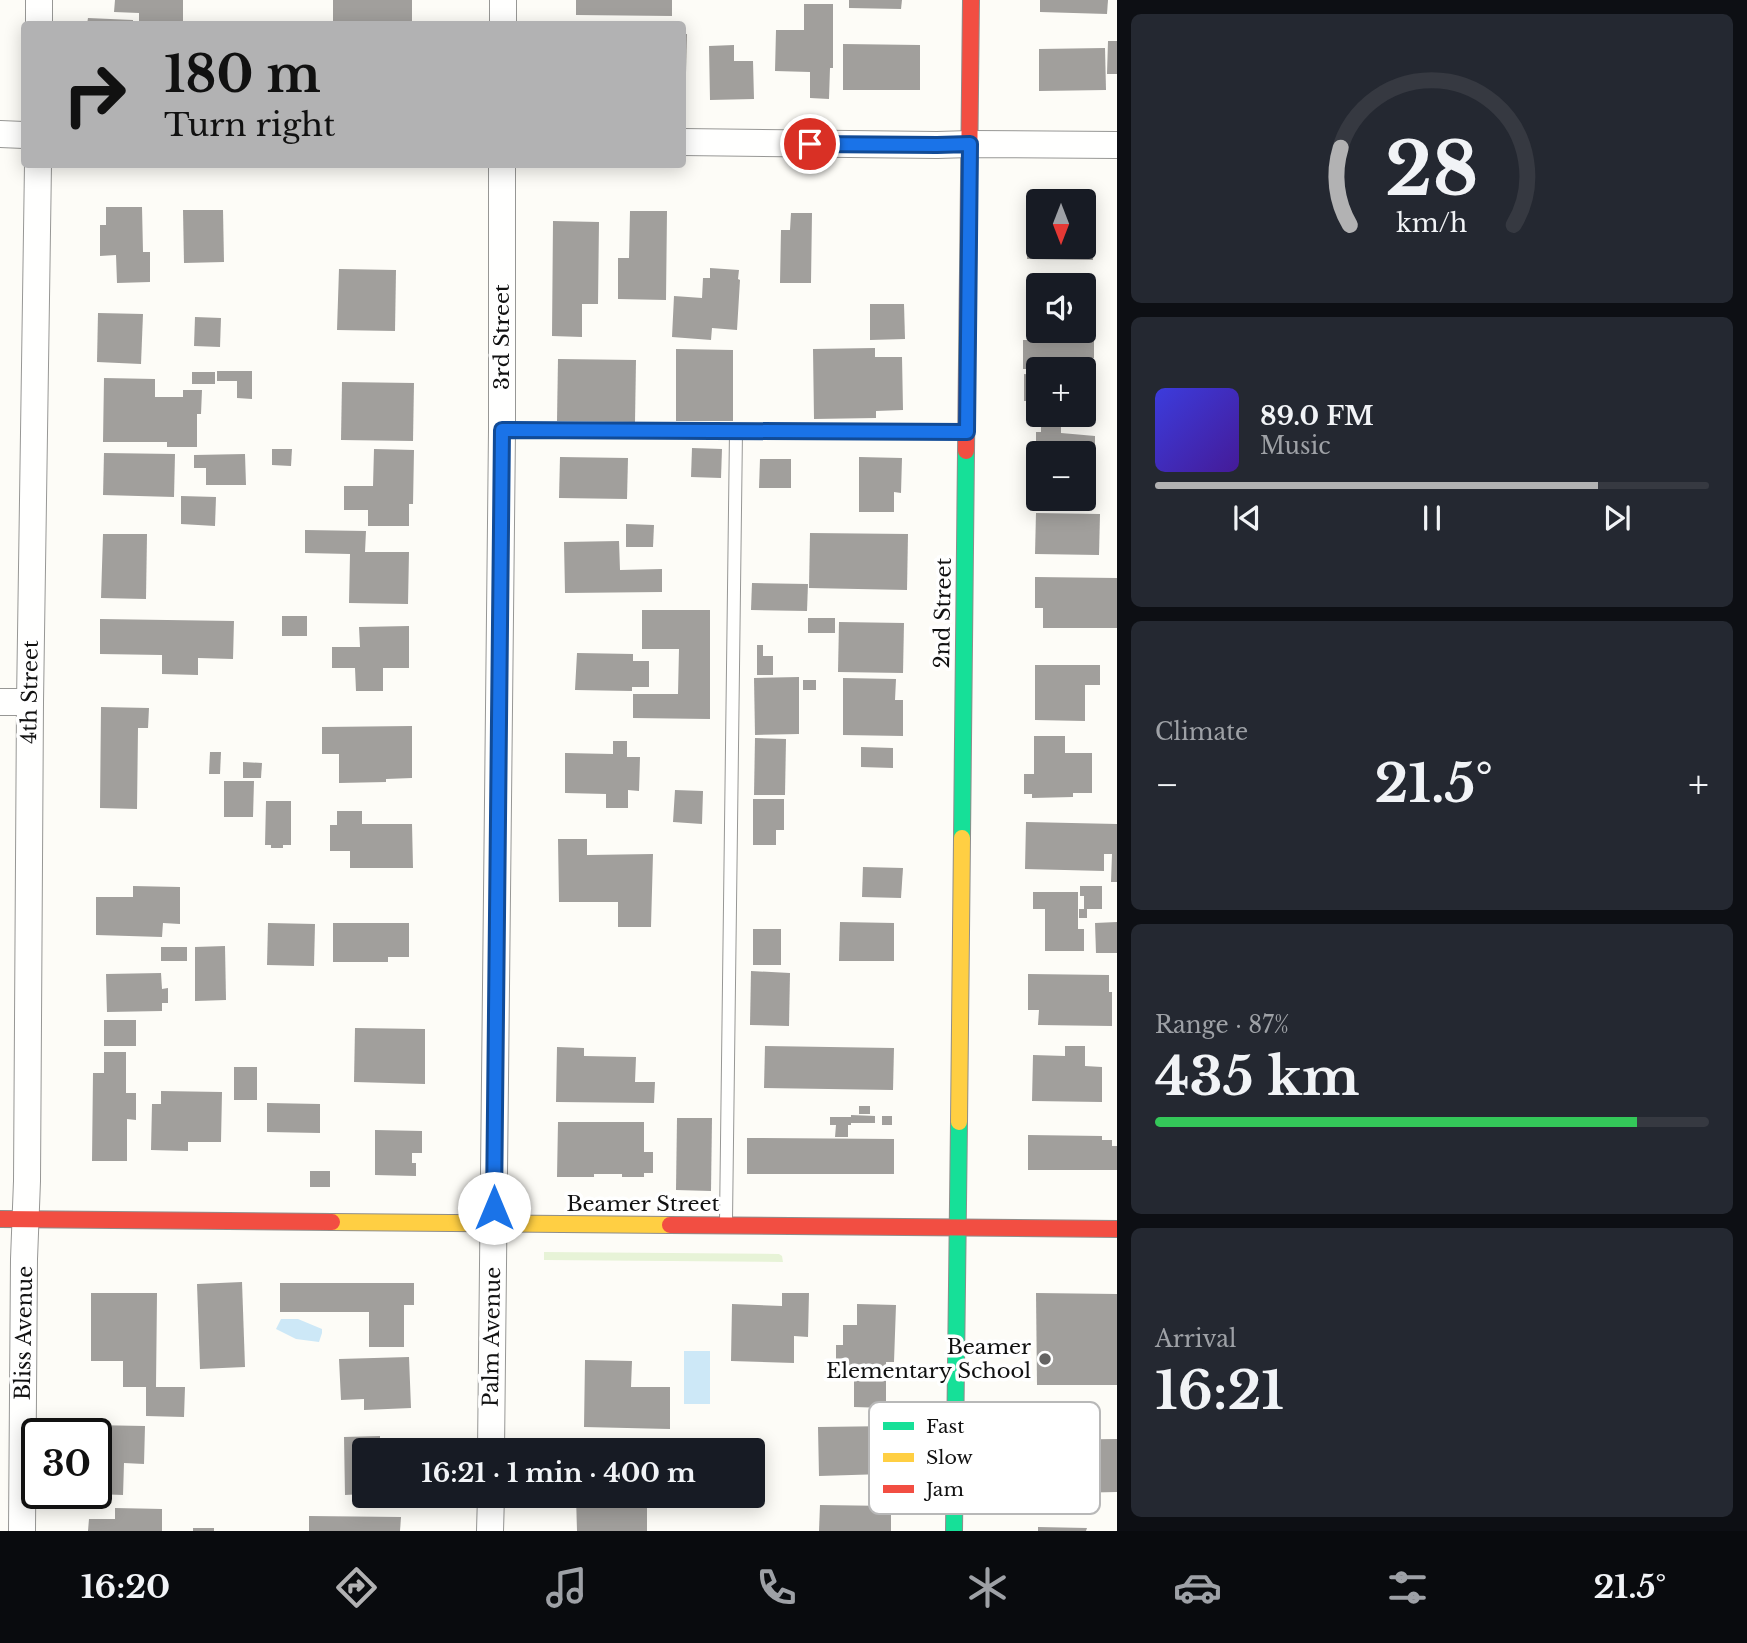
<!DOCTYPE html>
<meta charset="utf-8">
<style>
body{margin:0;font-family:"Libre Baskerville",serif;background:#242831;color:#f1f3f6;height:100vh;display:flex;flex-direction:column;font-size:26px;white-space:nowrap}
*{box-sizing:border-box;margin:0}
p{font-size:23px;color:#9ea1a6}
.icon{flex:none;width:38px;height:38px;fill:none;stroke:currentColor;stroke-width:2;stroke-linecap:round;stroke-linejoin:round}
.map{position:relative;flex:1;overflow:hidden}
.panel{display:flex;flex-direction:column;gap:14px;padding:14px;background:#0d0f14;width:630px}
.panel>*{flex:none}
.hud{position:absolute;left:21px;top:21px;width:665px;height:147px;border-radius:7px;box-shadow:0 4px 18px #0003;background:#b2b2b3;color:#111;overflow:hidden}
.needle{width:46px;rotate:180deg}
.tools{position:absolute;left:1026px;top:189px;display:grid;gap:14px}
.tools a{display:grid;place-items:center;width:70px;height:70px;border-radius:7px;background:#171b24;box-shadow:0 4px 18px #0003;font-size:35px}
.speed{position:absolute;left:21px;top:1418px;display:flex;gap:14px;font-size:35px;font-weight:700;text-align:center}
.speed>*{display:grid;place-content:center;width:91px;height:91px;border-radius:50%;background:#171b24;box-shadow:0 4px 18px #0003;line-height:1}
.speed .limit{border:4px solid #111;border-radius:10px;background:#fff;color:#111}
.pin{position:absolute;display:grid;place-items:center;width:60px;height:60px;color:#fff;margin:-30px;border:4px solid #fff;border-radius:50%;box-shadow:0 2px 7px #0007}
.me{position:absolute;width:77px;margin:-38px;rotate:0deg;stroke-linejoin:round;filter:drop-shadow(0 0 5px #0008)}
.turn{display:flex;align-items:center;gap:24px;height:147px;padding:0 28px;font-size:32px}
.turn .icon{width:91px;height:91px;stroke-width:2.5}
.turn b{display:block;font-size:49px;line-height:60px}
.big{font-size:52px;font-weight:800;line-height:1.1}
.panel .card{flex:1;display:flex;flex-direction:column;justify-content:center;gap:10px;min-width:0;padding:0 24px;border-radius:10px;background:#242831}
.panel .dial{align-items:center;gap:0}
.dial svg{height:182px;overflow:visible;fill:none;stroke:#363941;stroke-width:7;stroke-linecap:round;text-anchor:middle}
.dial text{fill:#f1f3f6;stroke:none}
.song{display:flex;align-items:center;gap:21px}
.cover{width:84px;height:84px;border-radius:10px;background:linear-gradient(135deg,hsl(240 70% 55%),hsl(260 70% 35%))}
.played{height:7px;border-radius:4px;background:linear-gradient(90deg,#b2b2b3 80%,#363941 80%)}
.keys{display:flex;justify-content:space-around;direction:ltr}
.heat{display:flex;justify-content:space-between;align-items:center;font-size:38px;direction:ltr}
.charge{height:10px;border-radius:5px;background:linear-gradient(90deg,#34c759 87%,#363941 0)}
.trip{position:absolute;left:352px;top:1438px;width:413px;height:70px;border-radius:7px;background:#171b24;box-shadow:0 4px 18px #0003;font-weight:800;line-height:70px;text-align:center}
.tab-bar{display:flex;height:112px;justify-content:space-around;align-items:center;background:#090b0e;color:#9ea1a6}
.tab-bar .icon{width:49px;height:49px}
.tab-bar .current{color:#b2b2b3}
.tab-bar b{font-size:32px;color:#f1f3f6}
main{display:flex;flex:1;min-height:0}
.map>svg:first-child{display:block}
</style>
<main>
<div class="map">
<svg width="1117" height="1531" viewBox="0 0 1117 1531">
<rect width="100%" height="100%" fill="#fdfcf7"/>
<polygon fill="#e7f3d7" points="544,1252 779,1254 782,1256 783,1262 544,1260"/>
<g fill="#cde8f7">
<polygon points="281,1319 298,1319 322,1329 322,1333 319,1342 296,1339 276,1329"/>
<rect x="684" y="1351" width="26" height="53"/>
</g>
<g fill="#a19f9c">
<polygon points="115,0 183,0 183,24 139,24 139,13 114,12"/>
<polygon points="333,0 412,0 412,21 406,21 406,24 333,24"/>
<polygon points="576,0 672,0 672,16 576,15"/>
<polygon points="849,0 902,0 901,9 849,8"/>
<polygon points="1040,0 1108,0 1107,14 1040,12"/>
<polygon points="804,4 833,4 833,68 830,68 829,99 810,98 810,72 775,71 776,30 804,30"/>
<polygon points="88,18 133,20 133,24 87,24"/>
<polygon points="682,34 687,34 686,73 682,73"/>
<polygon points="1108,41 1117,41 1117,74 1107,74"/>
<polygon points="843,44 920,45 920,90 843,90"/>
<polygon points="734,45 734,61 753,61 754,99 710,100 709,46"/>
<polygon points="1105,48 1106,90 1039,91 1039,49"/>
<polygon points="1028,204 1038,204 1038,247 1083,247 1083,205 1095,205 1093,260 1027,259"/>
<polygon points="106,207 142,207 143,252 150,252 150,282 117,283 116,255 100,256 100,225 106,225"/>
<polygon points="183,210 223,210 224,262 184,263"/>
<polygon points="630,211 667,211 666,300 618,299 618,258 629,258"/>
<polygon points="791,213 812,213 811,283 780,283 781,230 790,230"/>
<polygon points="553,221 599,222 598,304 582,304 582,337 552,336"/>
<polygon points="710,268 739,270 738,279 740,280 737,330 712,328 711,340 672,337 674,296 702,298 703,278 710,278"/>
<polygon points="339,269 396,270 395,331 337,330"/>
<polygon points="1029,290 1038,290 1038,327 1028,327"/>
<polygon points="870,304 904,304 905,339 870,340"/>
<polygon points="98,313 143,314 141,364 97,362"/>
<polygon points="195,317 221,318 220,347 194,346"/>
<polygon points="1023,340 1094,340 1094,358 1080,358 1080,369 1023,369"/>
<polygon points="875,348 875,357 902,357 903,410 876,411 876,418 814,419 813,349"/>
<polygon points="676,349 733,350 733,421 676,421"/>
<polygon points="558,359 636,360 635,422 557,421"/>
<polygon points="217,371 252,371 252,399 237,398 237,381 217,381"/>
<rect x="192" y="372" width="23" height="12"/>
<polygon points="1024,374 1038,375 1038,401 1024,401"/>
<polygon points="104,378 155,379 155,397 183,397 183,390 202,390 201,414 197,414 197,447 167,447 167,442 103,442"/>
<polygon points="342,382 414,383 413,441 341,440"/>
<polygon points="1041,426 1061,426 1061,433 1095,436 1095,476 1083,476 1083,453 1036,453 1036,432 1041,432"/>
<polygon points="692,448 722,449 721,478 691,477"/>
<polygon points="272,449 292,449 291,466 272,465"/>
<polygon points="374,449 414,450 413,504 409,504 409,526 368,526 368,510 344,510 344,486 373,486"/>
<polygon points="104,453 175,454 174,497 103,495"/>
<polygon points="245,454 246,485 206,485 206,468 194,468 194,455"/>
<rect x="1029" y="456" width="9" height="20"/>
<polygon points="560,457 628,458 627,499 559,498"/>
<polygon points="859,457 902,458 901,493 894,492 894,512 859,512"/>
<polygon points="760,459 791,459 791,488 759,488"/>
<polygon points="181,496 216,497 215,526 181,524"/>
<polygon points="1036,513 1100,514 1099,555 1035,554"/>
<polygon points="626,524 654,525 653,547 626,547"/>
<polygon points="305,530 366,531 365,552 409,552 408,604 349,603 350,554 305,553"/>
<polygon points="810,533 908,534 907,590 809,588"/>
<polygon points="103,534 147,534 146,599 101,598"/>
<polygon points="619,541 620,570 662,569 662,592 565,593 564,542"/>
<polygon points="1035,577 1117,578 1117,628 1043,628 1043,608 1035,608"/>
<polygon points="752,583 808,584 807,611 751,610"/>
<polygon points="642,610 710,610 710,719 633,718 633,694 678,694 679,649 642,649"/>
<rect x="282" y="616" width="25" height="20"/>
<rect x="808" y="618" width="27" height="15"/>
<polygon points="100,619 234,621 233,659 198,658 198,675 162,674 162,655 100,654"/>
<polygon points="839,622 904,623 903,673 838,672"/>
<polygon points="409,626 409,668 383,668 383,691 356,691 355,668 332,668 332,647 360,647 359,627"/>
<polygon points="757,645 763,645 763,656 773,656 773,675 757,675"/>
<polygon points="577,653 633,654 633,661 649,661 649,687 632,687 632,691 575,690"/>
<polygon points="1035,665 1100,665 1100,685 1085,685 1085,721 1035,720"/>
<polygon points="799,677 799,734 755,735 754,678"/>
<polygon points="843,678 896,679 895,700 903,700 903,736 843,735"/>
<rect x="803" y="680" width="13" height="10"/>
<polygon points="101,707 149,708 148,728 138,728 137,809 100,808"/>
<polygon points="412,726 412,778 386,779 386,782 339,783 339,754 322,754 322,727"/>
<polygon points="1034,736 1065,736 1065,753 1092,753 1092,793 1073,793 1073,797 1032,798 1032,794 1024,794 1024,774 1034,774"/>
<polygon points="755,738 786,739 785,795 754,795"/>
<polygon points="613,741 627,741 627,757 640,757 639,791 628,790 628,808 606,808 606,794 565,793 565,753 613,754"/>
<polygon points="861,747 893,748 893,768 861,767"/>
<polygon points="210,752 221,752 220,774 209,774"/>
<polygon points="243,762 262,763 261,778 243,778"/>
<polygon points="224,781 254,781 253,817 224,817"/>
<polygon points="675,790 703,791 702,824 673,822"/>
<polygon points="753,799 784,799 784,830 776,830 776,845 753,845"/>
<polygon points="266,801 291,801 291,845 283,845 283,848 271,848 271,845 265,845"/>
<polygon points="337,811 362,811 362,824 412,824 413,868 350,868 350,851 330,851 330,825 337,825"/>
<polygon points="1026,822 1117,824 1117,882 1111,882 1112,854 1104,854 1104,871 1025,869"/>
<polygon points="558,839 587,839 587,855 653,854 651,927 618,927 618,902 559,902"/>
<polygon points="863,867 903,868 901,898 862,897"/>
<polygon points="133,886 180,887 180,924 163,923 162,937 96,935 96,897 133,897"/>
<polygon points="1080,886 1102,886 1102,909 1087,909 1087,918 1079,918 1079,909 1084,909 1084,896 1080,896"/>
<polygon points="1033,892 1078,892 1078,929 1084,929 1084,951 1045,951 1045,909 1033,909"/>
<polygon points="840,922 894,923 894,961 839,961"/>
<polygon points="1117,922 1117,953 1096,953 1095,923"/>
<polygon points="268,923 315,924 314,966 267,965"/>
<polygon points="333,923 409,923 409,957 388,957 388,962 333,962"/>
<rect x="753" y="929" width="28" height="36"/>
<polygon points="225,946 226,1000 195,1001 195,947"/>
<rect x="161" y="947" width="26" height="14"/>
<polygon points="751,971 790,973 789,1026 750,1025"/>
<polygon points="161,973 162,989 168,988 168,1003 162,1003 162,1011 107,1012 106,974"/>
<polygon points="1028,974 1109,975 1109,992 1112,992 1112,1026 1038,1025 1039,1010 1028,1010"/>
<rect x="104" y="1020" width="32" height="26"/>
<polygon points="355,1028 425,1029 425,1084 354,1082"/>
<polygon points="765,1046 894,1048 893,1090 764,1088"/>
<polygon points="1065,1046 1085,1046 1085,1066 1102,1067 1102,1102 1032,1101 1033,1055 1065,1056"/>
<polygon points="557,1047 584,1048 584,1056 636,1057 635,1082 655,1082 654,1103 556,1102"/>
<polygon points="104,1052 126,1052 126,1093 136,1093 136,1120 127,1119 127,1161 92,1161 93,1073 104,1073"/>
<rect x="234" y="1067" width="23" height="33"/>
<polygon points="161,1091 222,1092 221,1142 188,1142 188,1151 151,1150 152,1104 161,1104"/>
<polygon points="267,1103 320,1104 320,1133 267,1132"/>
<rect x="859" y="1106" width="11" height="8"/>
<polygon points="851,1115 875,1116 875,1123 851,1123 851,1125 848,1125 848,1137 835,1137 836,1125 830,1125 830,1117 851,1117"/>
<rect x="882" y="1116" width="10" height="9"/>
<polygon points="677,1118 712,1118 711,1191 676,1190"/>
<polygon points="558,1122 644,1122 644,1152 653,1152 653,1173 644,1173 644,1177 622,1177 622,1174 594,1174 594,1177 557,1177"/>
<polygon points="375,1130 422,1131 422,1153 412,1153 412,1163 416,1163 416,1176 375,1175"/>
<polygon points="1028,1135 1102,1136 1102,1140 1112,1140 1112,1146 1117,1146 1117,1170 1028,1170"/>
<polygon points="747,1138 894,1139 894,1174 747,1174"/>
<rect x="310" y="1171" width="20" height="16"/>
<polygon points="242,1282 245,1367 200,1369 197,1284"/>
<polygon points="280,1283 414,1283 414,1305 404,1305 404,1347 369,1347 369,1312 280,1312"/>
<polygon points="91,1293 157,1293 156,1387 185,1387 184,1417 146,1416 146,1387 123,1387 123,1361 91,1361"/>
<polygon points="782,1293 809,1293 808,1337 794,1336 794,1363 731,1361 732,1304 782,1306"/>
<polygon points="1036,1293 1117,1294 1117,1385 1037,1385"/>
<polygon points="857,1304 896,1305 894,1362 886,1362 886,1408 854,1407 854,1370 836,1369 836,1345 843,1345 843,1325 857,1325"/>
<polygon points="409,1357 411,1408 364,1410 364,1399 341,1400 339,1359"/>
<polygon points="585,1360 632,1361 631,1387 670,1387 670,1429 584,1427"/>
<polygon points="91,1425 145,1426 144,1464 124,1463 123,1495 96,1494 96,1433 91,1433"/>
<polygon points="893,1426 894,1460 884,1460 884,1474 819,1476 818,1427"/>
<polygon points="380,1436 380,1451 364,1451 364,1494 345,1495 344,1437"/>
<polygon points="693,1438 694,1451 671,1451 670,1439"/>
<polygon points="1117,1439 1117,1492 1069,1493 1069,1466 1033,1467 1033,1440"/>
<polygon points="576,1496 647,1496 647,1531 577,1531"/>
<polygon points="820,1505 891,1506 891,1531 819,1531"/>
<polygon points="115,1508 162,1509 162,1531 88,1531 89,1519 115,1519"/>
<polygon points="309,1516 401,1517 400,1531 309,1531"/>
<polygon points="1038,1527 1087,1528 1086,1531 1038,1531"/>
<rect x="193" y="1528" width="21" height="3"/>
</g>
<g fill="none" stroke-linecap="round" stroke-linejoin="round">
<g stroke="#979795" stroke-width="14">
<g id="lane">
<polyline points="502,430 963,432"/>
<polyline points="726,1221 736,431"/>
</g>
</g>
<g stroke="#979795" stroke-width="28">
<g id="street">
<polyline points="39,24 39,0"/>
<polyline points="503,24 503,0"/>
<polyline points="0,134 24,135"/>
<polyline points="682,142 937,145 970,144 1117,145"/>
<polyline points="0,702 30,702"/>
<polyline points="491,1451 502,430 502,164"/>
<polyline points="22,1531 24,1259 27,1181 30,702 38,164"/>
<polyline points="490,1531 491,1496"/>
</g>
</g>
<g stroke="#8e8d8b" stroke-width="18">
<g id="fast">
<polyline points="962,838 966,451"/>
<polyline points="954,1531 959,1122"/>
</g>
</g>
<g stroke="#8e8d8b" stroke-width="18">
<g id="slow">
<polyline points="959,1122 962,838"/>
<polyline points="332,1222 670,1225"/>
</g>
</g>
<g stroke="#8e8d8b" stroke-width="18">
<g id="jam">
<polyline points="966,451 971,0"/>
<polyline points="0,1219 332,1222"/>
<polyline points="670,1225 1117,1229"/>
</g>
</g>
<use href="#lane" stroke="#fffffe" stroke-width="12"/>
<use href="#street" stroke="#fffffe" stroke-width="26"/>
<use href="#fast" stroke="#16e098" stroke-width="16"/>
<use href="#slow" stroke="#ffcf43" stroke-width="16"/>
<use href="#jam" stroke="#f24e42" stroke-width="16"/>
</g>
<g fill="none" stroke-linecap="round" stroke-linejoin="round">
<g stroke="#114b97" stroke-width="18">
<polyline id="route" points="494,1208 502,430 967,432 970,144 937,145 810,144"/>
</g>
<use href="#route" stroke="#1a73e8" stroke-width="12"/>
</g>
<circle fill="#646362" stroke="#fff" stroke-width="2.5" cx="1045" cy="1359" r="7"/>
<g text-anchor="middle" dominant-baseline="central" stroke-width="7" stroke-linejoin="round" paint-order="stroke">
<g font-size="21" fill="#111" stroke="#fff">
<text transform="translate(502 337) rotate(-90)">3rd Street</text>
<text transform="translate(943 613) rotate(-89)">2nd Street</text>
<text transform="translate(30 692) rotate(-89)">4th Street</text>
<text x="643" y="1204">Beamer Street</text>
<text transform="translate(24 1333) rotate(-89)">Bliss Avenue</text>
<text transform="translate(492 1337) rotate(-89)">Palm Avenue</text>
</g>
<g font-size="21" fill="#111" stroke="#fff" text-anchor="end">
<text x="1031" y="1347">Beamer<tspan x="1031" dy="24">Elementary School</tspan></text>
</g>
</g>
<rect x="869" y="1402" width="231" height="112" rx="10" fill="#fff" stroke="#b8b8b8" stroke-width="2"/>
<rect x="883" y="1422" width="31" height="8" fill="#16e098"/>
<rect x="883" y="1453" width="31" height="9" fill="#ffcf43"/>
<rect x="883" y="1485" width="31" height="8" fill="#f24e42"/>
<g font-size="19" fill="#111">
<text x="926" y="1433">Fast</text>
<text x="926" y="1464">Slow</text>
<text x="926" y="1496">Jam</text>
</g>
</svg>
<div class="tools">
<a><svg class="needle" viewBox="-14 -14 28 28"><path d="M0-13l5 13h-10z" fill="#e53935"/><path d="M0 13l5-13h-10z" fill="#9ea1a6"/></svg></a>
<a><svg class="icon" aria-label="sound" viewBox="0 0 24 24"><path d="M4 9h4l5-4v14l-5-4H4zM17 9q2 3 0 6"/></svg></a>
<a>+</a>
<a>−</a>
</div>
<div class="speed"><div class="limit">30</div></div>
<div class="pin" style="left:810px;top:144px;background:#d93025"><svg class="icon" aria-label="arrive" viewBox="0 0 24 24"><path d="M6 21V4h12l-3 4 3 4H6"/></svg></div>
<svg class="me" style="left:494px;top:1208px" viewBox="-20 -20 40 40"><circle r="19" fill="#fff"/><path d="M0-13L10 11 0 6-10 11z" fill="#1a73e8"/></svg>
<div class="trip">16:21 · 1 min · 400 m</div>
<div class="hud">
<div class="turn"><svg class="icon" aria-label="right" viewBox="0 0 24 24"><path d="M7 20v-9h11M14 6l5 5-5 5"/></svg><div><b>180 m</b>Turn right</div></div>
</div>
</div>
<section class="panel">
<div class="card dial"><svg viewBox="0 0 100 80">
<path d="M14 69A42 42 0 1 1 86 69"/>
<path d="M14 69A42 42 0 0 1 10 35" stroke="#b2b2b3"/>
<text x="50" y="56" font-size="32" font-weight="700">28</text>
<text x="50" y="72" font-size="11">km/h</text>
</svg></div>
<div class="card">
<div class="song"><i class="cover"></i><div><b>89.0 FM</b><p>Music</p></div></div>
<div class="played"></div>
<div class="keys"><svg class="icon" aria-label="previous" viewBox="0 0 24 24"><path d="M18 5L8 12l10 7zM5 5v14"/></svg><svg class="icon" aria-label="pause" viewBox="0 0 24 24"><path d="M8 5v14M16 5v14"/></svg><svg class="icon" aria-label="next" viewBox="0 0 24 24"><path d="M6 5l10 7-10 7zM19 5v14"/></svg></div>
</div>
<div class="card"><p>Climate</p>
<div class="heat"><a>−</a><b class="big">21.5°</b><a>+</a></div>
</div>
<div class="card"><p>Range · 87%</p><b class="big">435 km</b><div class="charge"></div></div>
<div class="card"><p>Arrival</p><b class="big">16:21</b></div>
</section>
</main>
<nav class="tab-bar">
<b>16:20</b>
<svg class="icon current" aria-label="directions" viewBox="0 0 24 24"><path d="M12 3l9 9-9 9-9-9zM9 14v-3h6M13 9l2 2-2 2"/></svg>
<svg class="icon" aria-label="music" viewBox="0 0 24 24"><path d="M9 18V5l10-2v13"/><circle cx="6" cy="18" r="3"/><circle cx="16" cy="16" r="3"/></svg>
<svg class="icon" aria-label="phone" viewBox="0 0 24 24"><path d="M5 4h4l2 5-3 2q2 4 5 5l2-3 5 2v4C11 20 4 13 5 4z"/></svg>
<svg class="icon" aria-label="climate" viewBox="0 0 24 24"><path d="M12 3v18M4 7l16 10M4 17L20 7"/></svg>
<svg class="icon" aria-label="car" viewBox="0 0 24 24"><path d="M5 17H2v-5l4-1 3-4h7l3 4 3 1v5h-3M9 17h6M6 11h13"/><circle cx="7" cy="17" r="2"/><circle cx="17" cy="17" r="2"/></svg>
<svg class="icon" aria-label="filters" viewBox="0 0 24 24"><path d="M4 7h16M4 17h16"/><circle cx="9" cy="7" r="2"/><circle cx="15" cy="17" r="2"/></svg>
<b>21.5°</b>
</nav>
